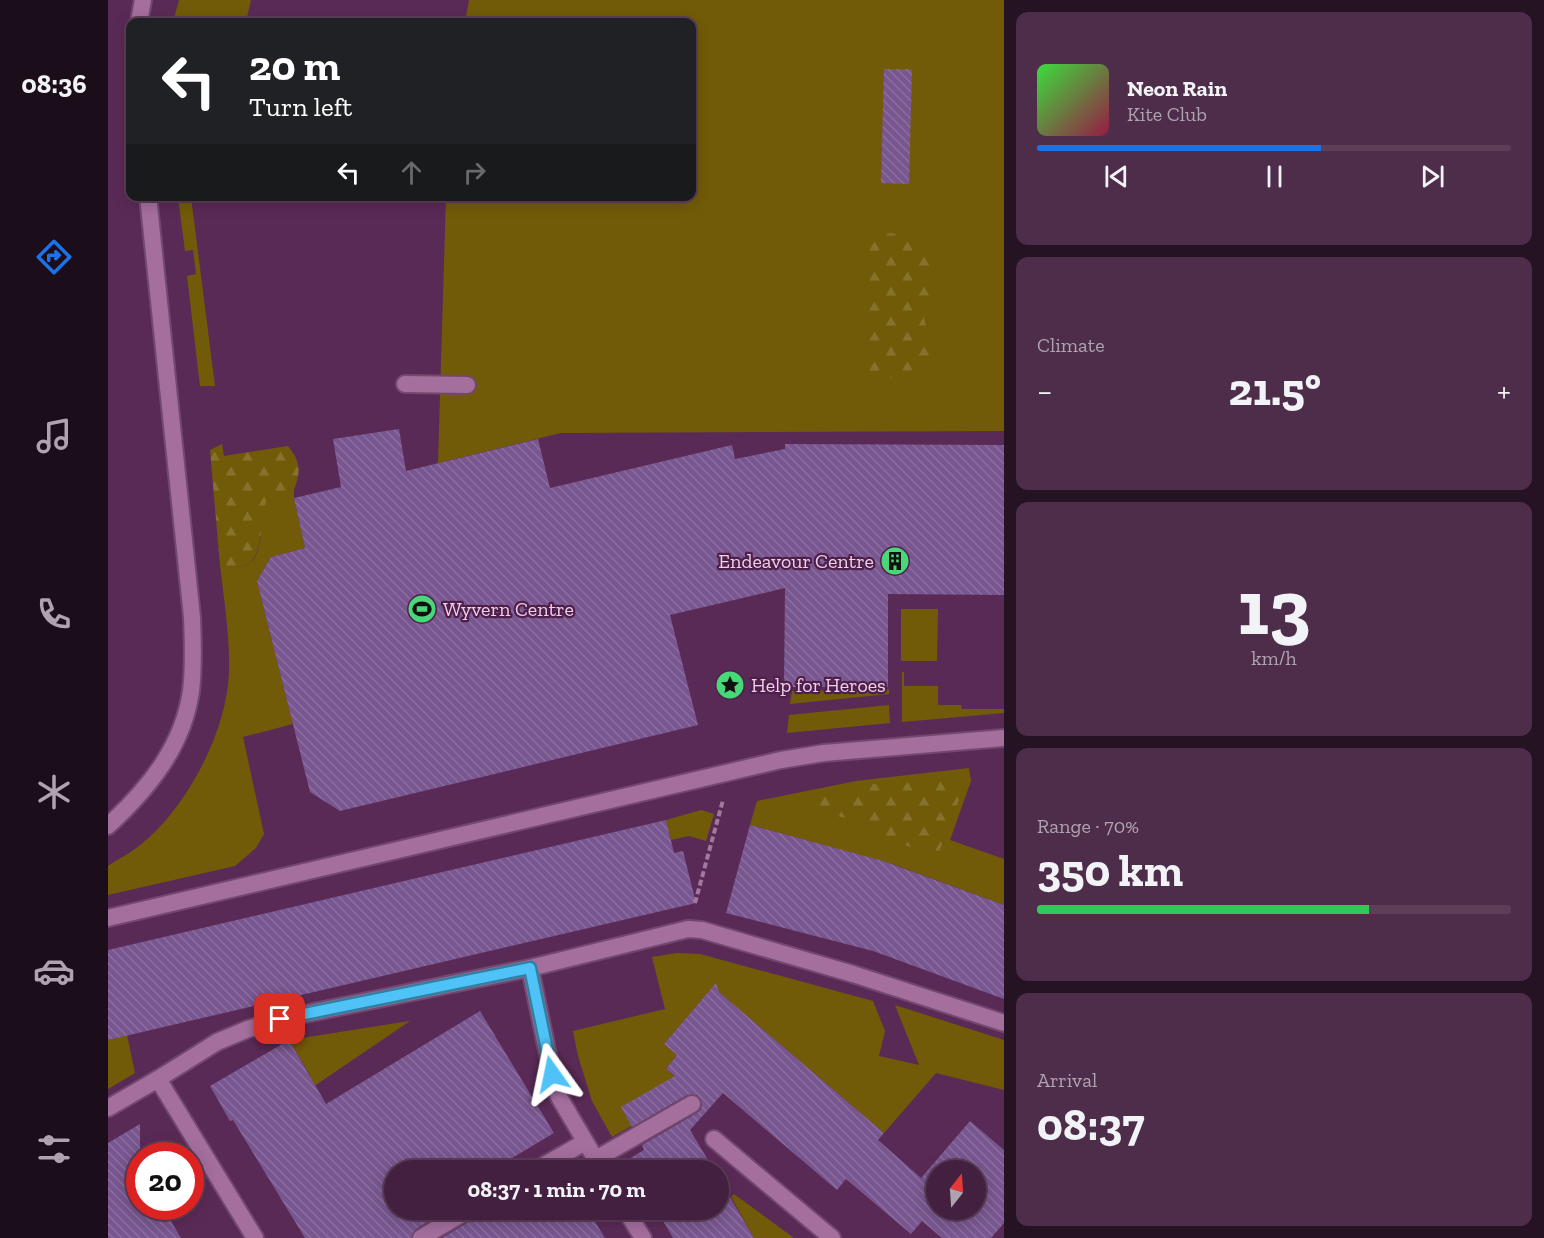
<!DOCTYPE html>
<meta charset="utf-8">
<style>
body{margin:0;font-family:"Zilla Slab",serif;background:#4e2d4b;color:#f1f3f6;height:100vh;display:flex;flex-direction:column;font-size:22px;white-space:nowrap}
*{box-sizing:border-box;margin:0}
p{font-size:20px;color:#afa3b1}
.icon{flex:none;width:33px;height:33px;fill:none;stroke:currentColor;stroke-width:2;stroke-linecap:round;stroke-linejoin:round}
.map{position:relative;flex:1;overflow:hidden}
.details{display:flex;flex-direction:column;gap:12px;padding:12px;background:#251223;width:540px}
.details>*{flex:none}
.top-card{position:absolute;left:18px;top:18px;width:570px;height:183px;border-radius:12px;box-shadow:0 3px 15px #0003,0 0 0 2px #5c3e59;background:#202124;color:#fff;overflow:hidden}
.needle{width:39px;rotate:17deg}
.buttons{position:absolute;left:818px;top:1160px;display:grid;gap:12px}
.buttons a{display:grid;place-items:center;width:60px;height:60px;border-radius:50%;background:#442040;box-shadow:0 3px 15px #0003,0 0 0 2px #5c3e59;font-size:30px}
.speed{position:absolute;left:18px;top:1142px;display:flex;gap:12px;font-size:30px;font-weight:700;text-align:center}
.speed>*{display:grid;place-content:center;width:78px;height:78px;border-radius:50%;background:#442040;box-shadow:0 3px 15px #0003,0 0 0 2px #5c3e59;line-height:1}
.speed .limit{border:9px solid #d22;background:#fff;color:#111}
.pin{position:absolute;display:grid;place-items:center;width:51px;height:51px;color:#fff;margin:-26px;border-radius:12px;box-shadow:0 3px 9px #0006}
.me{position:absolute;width:66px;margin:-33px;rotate:348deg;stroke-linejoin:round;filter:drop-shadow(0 0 4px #0008)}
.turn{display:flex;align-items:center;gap:21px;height:126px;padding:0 24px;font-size:27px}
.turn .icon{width:78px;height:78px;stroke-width:2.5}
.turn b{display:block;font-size:42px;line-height:51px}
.lanes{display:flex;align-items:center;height:57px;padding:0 24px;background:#0003;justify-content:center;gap:30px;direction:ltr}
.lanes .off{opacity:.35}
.big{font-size:45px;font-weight:700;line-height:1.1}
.details .widget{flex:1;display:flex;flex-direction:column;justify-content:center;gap:9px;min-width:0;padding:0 21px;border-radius:12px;background:#4e2d4b}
.details .dial{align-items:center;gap:0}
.dial b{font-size:78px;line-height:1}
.song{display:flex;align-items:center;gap:18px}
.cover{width:72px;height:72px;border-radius:9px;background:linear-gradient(135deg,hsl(120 70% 55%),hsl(340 70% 35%))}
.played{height:6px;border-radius:3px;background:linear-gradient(90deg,#1a73e8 60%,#5c3e59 60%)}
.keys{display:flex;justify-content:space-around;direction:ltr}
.heat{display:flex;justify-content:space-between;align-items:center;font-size:33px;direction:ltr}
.charge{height:9px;border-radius:4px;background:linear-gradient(90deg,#34c759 70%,#5c3e59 0)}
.trip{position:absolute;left:276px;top:1160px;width:345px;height:60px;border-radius:30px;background:#442040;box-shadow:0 3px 15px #0003,0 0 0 2px #5c3e59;font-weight:700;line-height:60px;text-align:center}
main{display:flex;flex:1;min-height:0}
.menu{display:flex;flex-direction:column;width:108px;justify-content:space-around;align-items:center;background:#1b0d1a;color:#afa3b1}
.menu .icon{width:42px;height:42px}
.menu .selected{color:#1a73e8}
.menu b{font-size:27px;color:#f1f3f6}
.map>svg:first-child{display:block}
</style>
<main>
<nav class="menu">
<b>08:36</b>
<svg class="icon selected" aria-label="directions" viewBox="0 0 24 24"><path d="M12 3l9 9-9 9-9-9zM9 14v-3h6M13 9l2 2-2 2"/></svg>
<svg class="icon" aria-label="music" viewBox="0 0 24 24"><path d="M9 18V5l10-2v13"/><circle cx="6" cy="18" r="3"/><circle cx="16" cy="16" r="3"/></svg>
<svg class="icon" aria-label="phone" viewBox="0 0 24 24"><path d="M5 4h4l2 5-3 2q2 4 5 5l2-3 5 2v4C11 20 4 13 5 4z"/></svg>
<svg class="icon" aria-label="climate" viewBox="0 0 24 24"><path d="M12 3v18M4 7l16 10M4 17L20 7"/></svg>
<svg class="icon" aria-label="car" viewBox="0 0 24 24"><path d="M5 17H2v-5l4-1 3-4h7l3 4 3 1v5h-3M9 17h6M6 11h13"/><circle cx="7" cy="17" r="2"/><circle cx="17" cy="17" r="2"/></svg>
<svg class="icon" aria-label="filters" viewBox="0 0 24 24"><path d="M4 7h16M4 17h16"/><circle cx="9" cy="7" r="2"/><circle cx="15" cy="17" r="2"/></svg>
</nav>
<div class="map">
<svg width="896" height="1238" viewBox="0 0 896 1238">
<defs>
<pattern id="forest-firs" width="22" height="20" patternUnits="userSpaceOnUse" patternTransform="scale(1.5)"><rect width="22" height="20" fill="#725b08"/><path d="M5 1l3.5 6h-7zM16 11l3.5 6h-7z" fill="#86722c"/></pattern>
<pattern id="building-back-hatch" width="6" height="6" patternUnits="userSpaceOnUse" patternTransform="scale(1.5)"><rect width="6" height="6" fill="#78568f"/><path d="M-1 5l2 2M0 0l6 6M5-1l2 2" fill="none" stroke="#8c6d9f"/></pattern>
</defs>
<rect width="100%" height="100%" fill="#5a2a56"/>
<g fill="#725b08">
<polygon points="71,0 143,0 138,22 65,22"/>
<polygon points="361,0 896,0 896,431 453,433 330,463 338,197 584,196 584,22 357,22"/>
<polygon points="70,197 83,197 107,386 92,386 79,276 88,274 85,250 77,251"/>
<path d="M172,490H186V498L197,548L163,557L149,581L185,724L135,737L156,834L148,848L127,866L0,895V866C10,859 21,854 31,846C78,810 120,730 121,671C122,636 116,600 112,565C120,566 133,569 140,564C156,555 153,521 155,506C156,501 159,497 161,492Z"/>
<polygon points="793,609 830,609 829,661 793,661"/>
<polygon points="794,672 796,672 796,686 830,686 830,705 853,705 854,709 896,709 896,713 794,722"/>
<polygon points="781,689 781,694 682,704 684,691"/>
<polygon points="781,705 782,723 679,733 681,715"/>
<polygon points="861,768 863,781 842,840 896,859 896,905 784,864 642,825 649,801 748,781"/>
<polygon points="593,810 606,814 598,841 581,836 563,840 558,820"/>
<polygon points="569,953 592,954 765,1001 777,1031 771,1056 811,1065 787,1005 896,1040 896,1090 828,1073 776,1133 605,987 556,1044 569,1055 558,1069 585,1091 504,1137 484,1101 470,1056 465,1031 557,1009 544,957"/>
<polygon points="302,1021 199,1091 202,1075 181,1040"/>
<polygon points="19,1035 27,1073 0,1089 0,1040"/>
<polygon points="626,1194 686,1238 646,1238 623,1197"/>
</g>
<g fill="url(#forest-firs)">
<polygon points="784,233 808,241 824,263 815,283 823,299 815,314 824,351 812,367 783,378 761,383 757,371 762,361 754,347 760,327 759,307 762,275 759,262 758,238"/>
<path d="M114,444L116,456L180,446C193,463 193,470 186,490L161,493C152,510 157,554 140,564C133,569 120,566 112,565L102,450Z"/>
<polygon points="829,779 858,779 842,826 829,856 804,848 782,838 761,824 722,814 700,796 741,794 753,784 786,784"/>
</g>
<g fill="url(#building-back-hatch)" fill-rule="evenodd">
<polygon points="776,69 804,69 801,184 773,183"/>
<polygon points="291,429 298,471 430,439 442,488 624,445 627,459 677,449 677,444 896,445 896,595 780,594 780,687 676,687 677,588 562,615 590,725 232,811 202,792 149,581 163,557 197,548 186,498 233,487 225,439"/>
<polygon points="558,820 566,853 575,851 588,903 0,1040 0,950"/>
<polygon points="642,825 775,861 896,905 896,999 765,951 618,913"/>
<path d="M608,983L611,992L776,1133L770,1140L813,1178L862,1121L896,1150V1223L883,1238H834L814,1221L803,1234L738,1179L729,1190L615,1093L582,1130L606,1170H525L519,1160L536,1150L534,1145L589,1113L593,1109L594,1103L589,1095H579L524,1127L513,1107L567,1076L558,1069L569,1055L556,1044ZM828,1170H867V1209H828Z"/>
<polygon points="372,1011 446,1133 384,1170 286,1170 286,1209 341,1209 308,1229 303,1238 197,1238 125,1120 122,1121 102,1086 181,1040 218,1104"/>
<polygon points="32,1124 32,1206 54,1206 73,1238 0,1238 0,1143"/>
<polygon points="610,1177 646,1238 565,1238 548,1209 610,1209"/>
<polygon points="372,1209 479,1209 497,1238 334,1238 367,1218"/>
</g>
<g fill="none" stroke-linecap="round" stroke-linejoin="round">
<g stroke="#73486e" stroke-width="20">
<g id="lane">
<polyline points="31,22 35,0"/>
<polyline points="297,384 359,385"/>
<path d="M0,826C40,789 75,747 83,691C86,667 85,641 84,617L40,196"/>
<polyline points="0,918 673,760 716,753 896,738"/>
<polyline points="422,968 444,1074 451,1097 494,1170"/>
<polyline points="50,1079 109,1042 140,1029 172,1019 422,968 580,929 594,930 745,974 896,1023"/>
<polyline points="0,1108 50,1079 147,1238"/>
<polyline points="606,1139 724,1238"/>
<polyline points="488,1159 584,1104"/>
<polyline points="428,1170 477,1142"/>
<polyline points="517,1209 535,1238"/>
<polyline points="313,1238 362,1209"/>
</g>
</g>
<polyline stroke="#a0799c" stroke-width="4" stroke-dasharray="6 3" stroke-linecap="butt" points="587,903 615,800"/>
<use href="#lane" stroke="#a46e9d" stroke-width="16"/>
</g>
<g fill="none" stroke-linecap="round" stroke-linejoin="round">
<g stroke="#337fa1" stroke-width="15">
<polyline id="route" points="172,1019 422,968 444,1074"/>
</g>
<use href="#route" stroke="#4fc3f7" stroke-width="10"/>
</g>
<defs>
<g id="building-disc" transform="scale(1.5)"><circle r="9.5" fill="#48d779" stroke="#4f1f4b"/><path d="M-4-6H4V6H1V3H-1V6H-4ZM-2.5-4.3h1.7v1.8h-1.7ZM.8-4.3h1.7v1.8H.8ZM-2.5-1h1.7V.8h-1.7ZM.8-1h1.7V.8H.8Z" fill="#111"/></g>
<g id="stadium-disc" transform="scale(1.5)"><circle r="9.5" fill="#48d779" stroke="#4f1f4b"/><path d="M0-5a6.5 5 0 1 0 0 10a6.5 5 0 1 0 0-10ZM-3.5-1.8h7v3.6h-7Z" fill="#111"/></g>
<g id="sight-disc" transform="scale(1.5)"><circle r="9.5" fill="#48d779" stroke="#4f1f4b"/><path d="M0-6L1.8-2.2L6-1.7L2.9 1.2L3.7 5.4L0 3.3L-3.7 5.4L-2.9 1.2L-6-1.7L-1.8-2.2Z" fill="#111"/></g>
</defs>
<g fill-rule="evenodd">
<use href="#building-disc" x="787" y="561"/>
<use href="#stadium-disc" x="314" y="609"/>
<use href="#sight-disc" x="622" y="685"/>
</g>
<g text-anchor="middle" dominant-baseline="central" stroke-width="4.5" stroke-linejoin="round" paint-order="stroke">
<g font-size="20" fill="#eed0e9" stroke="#4f1f4b" text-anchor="start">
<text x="766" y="561" text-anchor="end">Endeavour Centre</text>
<text x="335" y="609">Wyvern Centre</text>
<text x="643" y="685">Help for Heroes</text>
</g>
</g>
</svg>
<div class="buttons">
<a><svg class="needle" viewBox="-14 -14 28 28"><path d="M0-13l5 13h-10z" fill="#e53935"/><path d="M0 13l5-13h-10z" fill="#afa3b1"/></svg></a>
</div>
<div class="speed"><div class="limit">20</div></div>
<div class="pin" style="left:172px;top:1019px;background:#d93025"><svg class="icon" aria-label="arrive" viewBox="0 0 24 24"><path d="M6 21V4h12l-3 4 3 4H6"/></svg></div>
<svg class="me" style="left:444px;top:1074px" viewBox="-20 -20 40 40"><path d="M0-17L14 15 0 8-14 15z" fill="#4fc3f7" stroke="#fff" stroke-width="4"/></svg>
<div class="trip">08:37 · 1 min · 70 m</div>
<div class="top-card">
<div class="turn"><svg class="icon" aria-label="left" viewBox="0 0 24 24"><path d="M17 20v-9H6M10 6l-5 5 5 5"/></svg><div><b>20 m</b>Turn left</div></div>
<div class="lanes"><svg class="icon" aria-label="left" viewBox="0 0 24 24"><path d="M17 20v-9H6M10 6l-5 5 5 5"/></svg><svg class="icon off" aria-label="ahead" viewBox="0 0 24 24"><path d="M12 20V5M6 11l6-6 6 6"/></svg><svg class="icon off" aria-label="right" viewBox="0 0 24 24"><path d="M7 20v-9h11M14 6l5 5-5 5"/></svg></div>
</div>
</div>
<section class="details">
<div class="widget">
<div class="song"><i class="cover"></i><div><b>Neon Rain</b><p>Kite Club</p></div></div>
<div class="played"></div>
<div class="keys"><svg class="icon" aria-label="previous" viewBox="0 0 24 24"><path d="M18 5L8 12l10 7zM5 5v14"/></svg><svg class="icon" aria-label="pause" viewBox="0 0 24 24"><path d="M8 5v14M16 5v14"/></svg><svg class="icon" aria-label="next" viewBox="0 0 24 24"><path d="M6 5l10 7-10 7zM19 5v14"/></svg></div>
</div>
<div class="widget"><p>Climate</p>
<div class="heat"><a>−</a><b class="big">21.5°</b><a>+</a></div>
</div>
<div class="widget dial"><b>13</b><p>km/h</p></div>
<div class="widget"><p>Range · 70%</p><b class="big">350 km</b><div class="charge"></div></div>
<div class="widget"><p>Arrival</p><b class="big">08:37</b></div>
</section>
</main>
